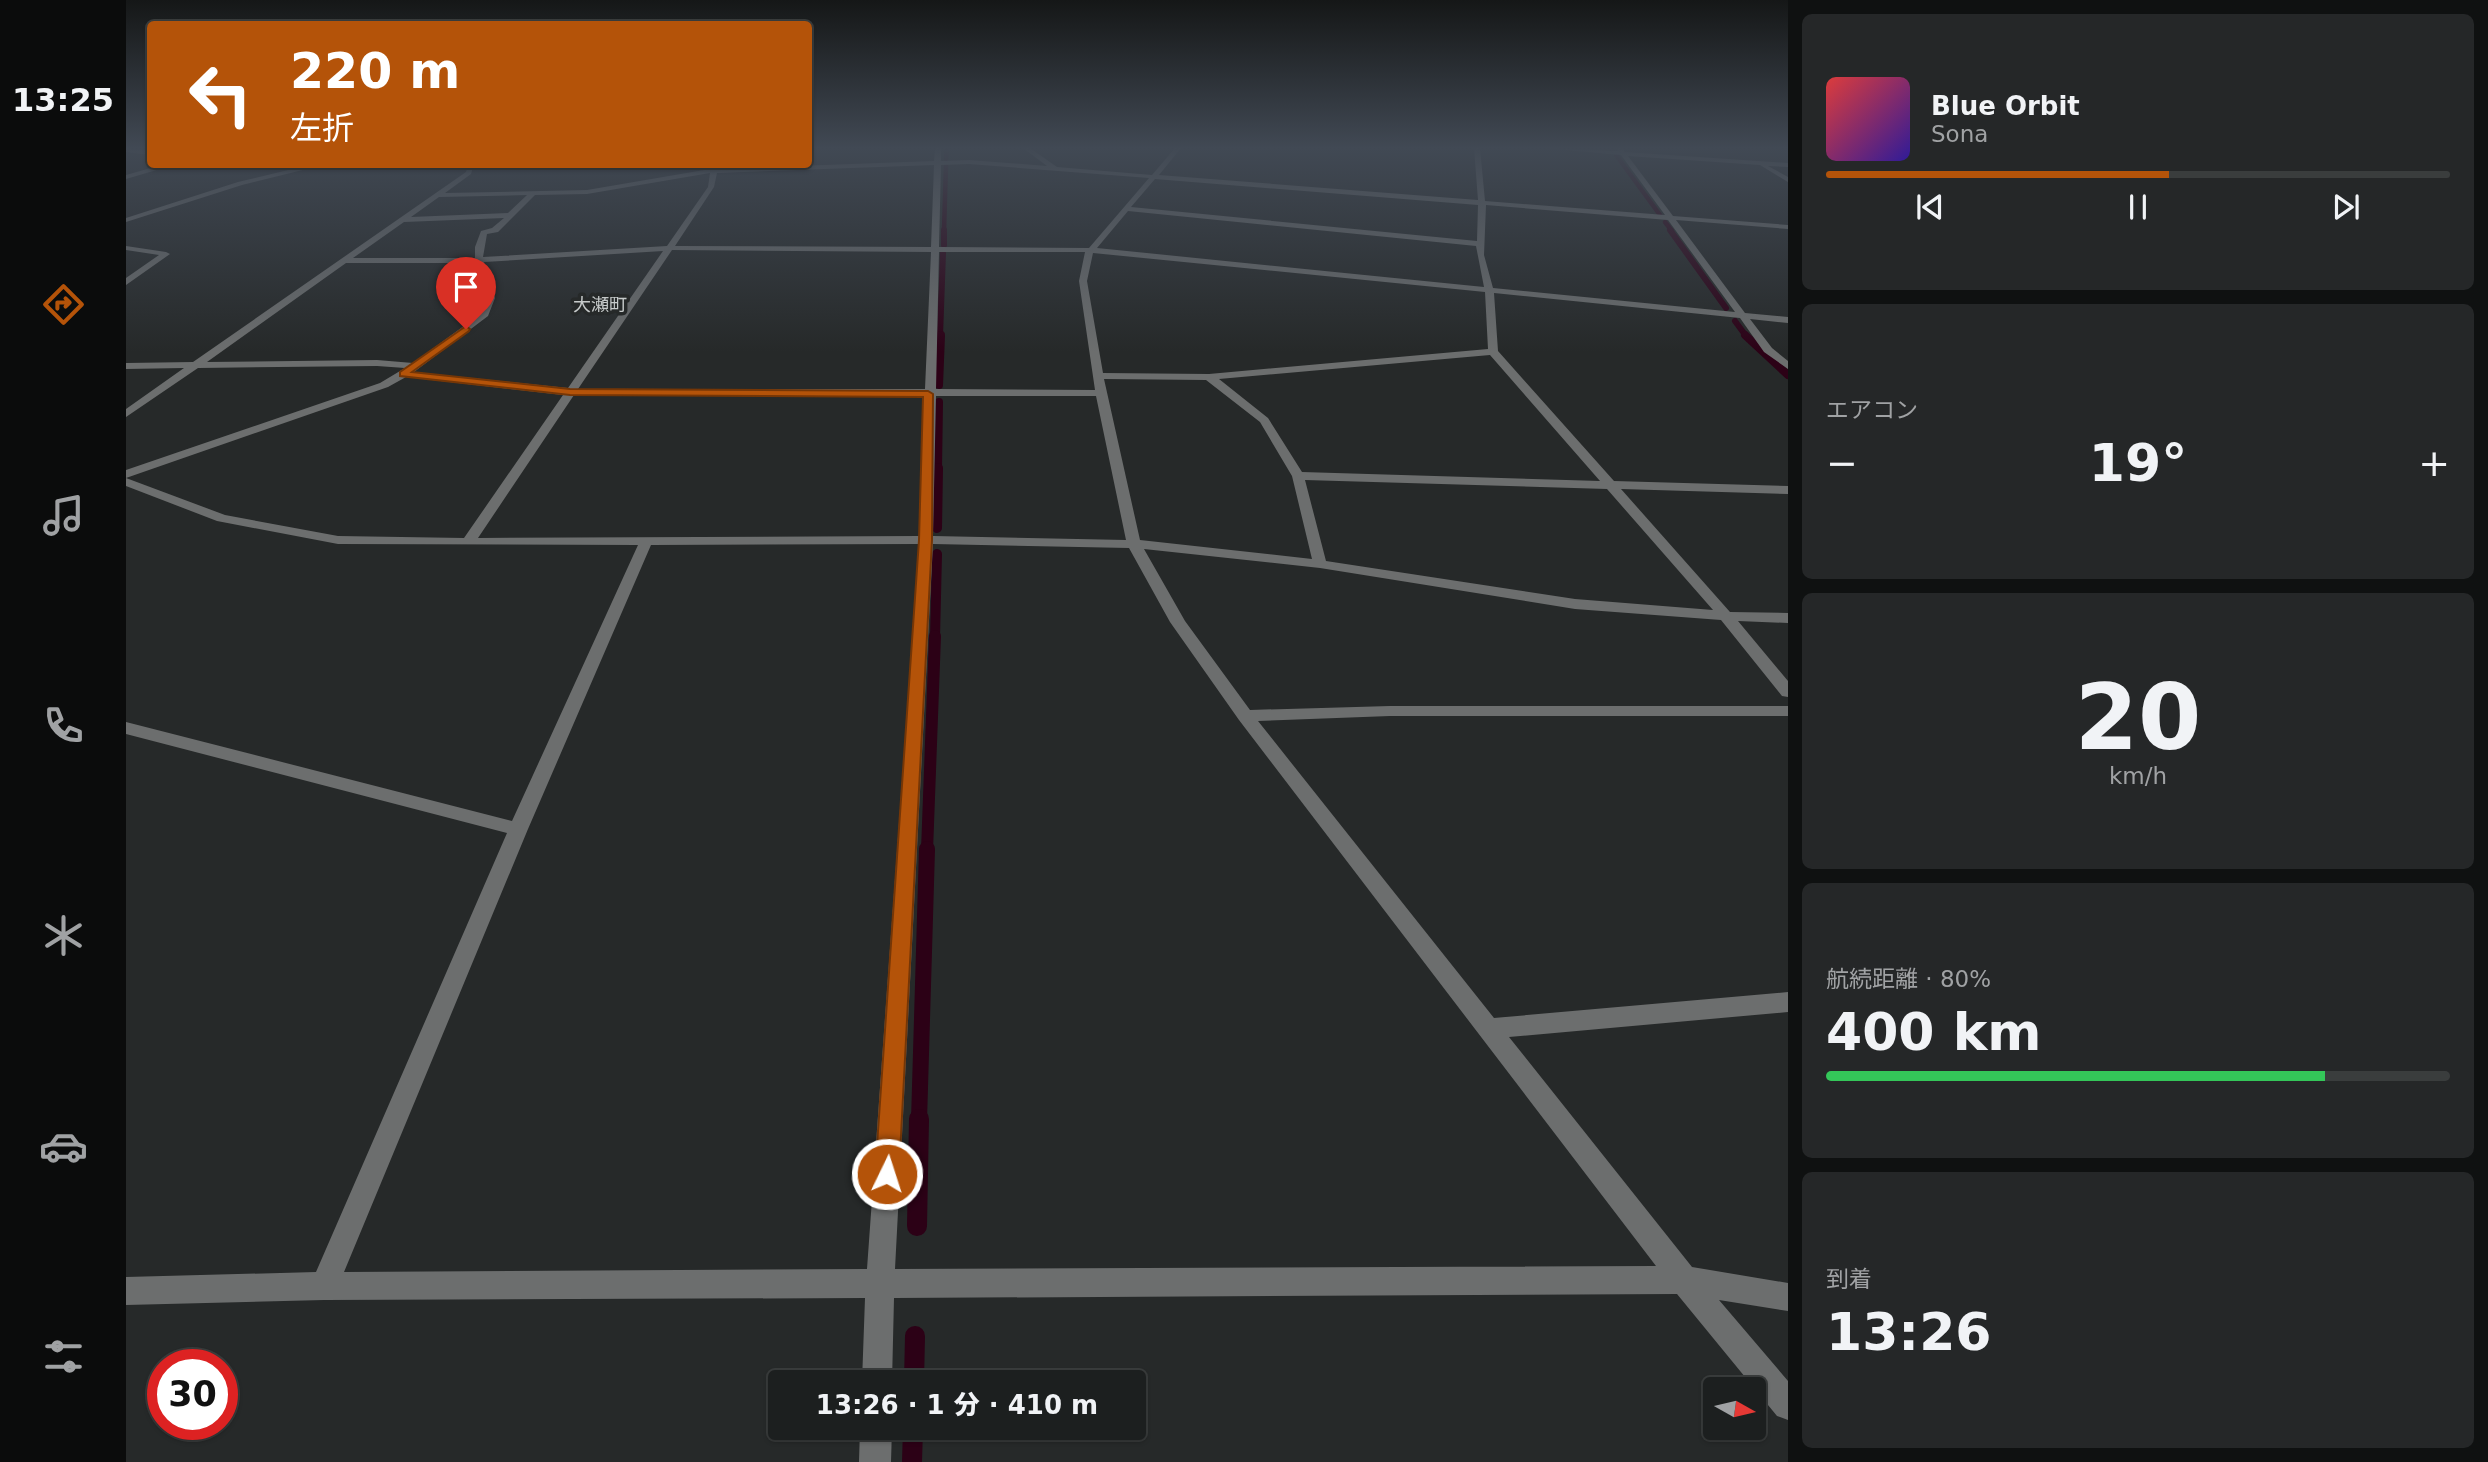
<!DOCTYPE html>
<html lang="ja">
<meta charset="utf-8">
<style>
body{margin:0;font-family:"DejaVu Sans","Noto Sans JP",sans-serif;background:#252728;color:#f1f3f6;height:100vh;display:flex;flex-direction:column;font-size:26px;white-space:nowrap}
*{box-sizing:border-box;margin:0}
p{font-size:23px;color:#a0a2a4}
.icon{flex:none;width:38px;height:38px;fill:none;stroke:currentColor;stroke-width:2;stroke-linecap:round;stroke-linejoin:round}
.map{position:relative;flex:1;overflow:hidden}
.panel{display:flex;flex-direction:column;gap:14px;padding:14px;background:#0f1111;width:700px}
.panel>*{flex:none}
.top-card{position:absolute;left:21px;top:21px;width:665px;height:147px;border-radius:7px;box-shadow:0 2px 5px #0004,0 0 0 2px #3a3d3d;background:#b45309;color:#fff;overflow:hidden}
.needle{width:46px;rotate:98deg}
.fabs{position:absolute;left:1577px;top:1377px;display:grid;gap:14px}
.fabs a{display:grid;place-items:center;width:63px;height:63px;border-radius:7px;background:#1c1f1f;box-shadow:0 2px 5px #0004,0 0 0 2px #3a3d3d;font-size:35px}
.speed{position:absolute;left:21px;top:1349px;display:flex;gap:14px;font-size:35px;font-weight:700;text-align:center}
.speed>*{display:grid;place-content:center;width:91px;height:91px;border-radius:50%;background:#1c1f1f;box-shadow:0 2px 5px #0004,0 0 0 2px #3a3d3d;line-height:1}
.speed .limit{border:10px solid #d22;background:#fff;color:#111}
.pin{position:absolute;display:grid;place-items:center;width:60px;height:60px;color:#fff;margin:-72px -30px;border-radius:50% 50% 50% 0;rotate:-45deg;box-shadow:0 0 7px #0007}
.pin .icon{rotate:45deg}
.me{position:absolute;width:77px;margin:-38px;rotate:4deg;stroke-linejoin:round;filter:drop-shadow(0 0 5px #0008)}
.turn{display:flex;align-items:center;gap:24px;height:147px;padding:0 28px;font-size:32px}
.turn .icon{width:91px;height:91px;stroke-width:2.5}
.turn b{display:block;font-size:49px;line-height:60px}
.big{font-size:52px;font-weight:800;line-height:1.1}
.panel .widget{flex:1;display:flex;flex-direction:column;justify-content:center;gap:10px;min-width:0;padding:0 24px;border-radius:10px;background:#252728}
.panel .dial{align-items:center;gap:0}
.dial b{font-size:91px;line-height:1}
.song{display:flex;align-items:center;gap:21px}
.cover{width:84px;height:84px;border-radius:10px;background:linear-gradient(135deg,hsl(0 70% 55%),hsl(250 70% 35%))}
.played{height:7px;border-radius:4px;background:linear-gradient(90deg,#b45309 55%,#3a3d3d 55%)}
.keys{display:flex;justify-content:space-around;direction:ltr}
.heat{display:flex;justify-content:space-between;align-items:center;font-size:38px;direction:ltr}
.charge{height:10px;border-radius:5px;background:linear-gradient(90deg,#34c759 80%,#3a3d3d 0)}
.trip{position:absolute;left:642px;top:1370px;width:378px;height:70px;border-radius:7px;background:#1c1f1f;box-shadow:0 2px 5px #0004,0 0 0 2px #3a3d3d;font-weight:800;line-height:70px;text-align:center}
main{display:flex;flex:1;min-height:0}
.menu{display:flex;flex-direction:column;width:126px;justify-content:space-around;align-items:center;background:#0b0c0c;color:#a0a2a4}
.menu .icon{width:49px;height:49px}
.menu .current{color:#b45309}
.menu b{font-size:32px;color:#f1f3f6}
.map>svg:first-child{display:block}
</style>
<main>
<nav class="menu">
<b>13:25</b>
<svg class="icon current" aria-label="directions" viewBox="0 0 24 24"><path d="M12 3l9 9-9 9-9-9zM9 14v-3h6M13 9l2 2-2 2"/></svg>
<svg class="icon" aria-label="music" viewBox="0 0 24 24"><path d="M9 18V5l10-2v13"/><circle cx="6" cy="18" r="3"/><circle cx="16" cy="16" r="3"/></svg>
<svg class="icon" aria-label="phone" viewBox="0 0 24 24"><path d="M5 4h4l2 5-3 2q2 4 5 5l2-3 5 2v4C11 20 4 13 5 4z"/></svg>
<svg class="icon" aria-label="climate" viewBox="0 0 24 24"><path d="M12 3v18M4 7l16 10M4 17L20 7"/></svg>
<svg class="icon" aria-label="car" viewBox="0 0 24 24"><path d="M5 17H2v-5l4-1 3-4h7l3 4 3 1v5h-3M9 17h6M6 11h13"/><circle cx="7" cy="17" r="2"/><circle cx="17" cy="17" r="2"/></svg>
<svg class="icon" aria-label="filters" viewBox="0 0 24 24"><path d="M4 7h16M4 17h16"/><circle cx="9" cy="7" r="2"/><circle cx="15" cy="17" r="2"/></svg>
</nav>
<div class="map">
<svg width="1662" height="1462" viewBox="0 0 1662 1462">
<rect width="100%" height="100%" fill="#262929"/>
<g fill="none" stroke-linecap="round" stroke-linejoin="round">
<g stroke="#2c0116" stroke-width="4.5">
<polyline points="1490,155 1534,215"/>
<polyline points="820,159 821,148"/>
<polyline points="1539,222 1546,231"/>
<polyline points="818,231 820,165"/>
</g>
<g stroke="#2c0116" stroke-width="6">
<polyline points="1544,230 1600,308"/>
<polyline points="818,245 818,230"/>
<polyline points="1609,321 1620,336"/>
<polyline points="814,336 817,253"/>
</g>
<g stroke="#2c0116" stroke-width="8">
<polyline points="1619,335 1662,375"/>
<polyline points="813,385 815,335"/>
<polyline points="812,469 813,402"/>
</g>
<g stroke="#2c0116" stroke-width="10">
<polyline points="811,528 812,468"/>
<polyline points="809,638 811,554"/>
</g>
<polyline stroke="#2c0116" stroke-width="12" points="801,851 809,636"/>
<polyline stroke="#2c0116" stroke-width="16" points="793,1121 801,849"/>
<g stroke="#2c0116" stroke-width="20">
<polyline points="791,1226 793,1119"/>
<polyline points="788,1382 789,1336"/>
<polyline points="786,1462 787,1428"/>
</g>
<g fill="#6c6e6e" fill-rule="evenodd">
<polygon points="0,148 24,151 24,155 0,152"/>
<path d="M809,148H815V161L843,160L921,166L897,148H904L931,167L1026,175L1049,148H1055L1033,175L1352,200L1348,148H1354L1359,201L1539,215L1495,155L1417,148L1492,151L1490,148H1496L1499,152L1662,163V167L1642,166L1662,177V182L1634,165L1502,156L1547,216L1662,225V229L1550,220L1619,313L1662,317V323L1624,319L1646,348L1662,361V369L1638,352L1614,318L1368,293L1372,351L1488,481L1662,486V494L1495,489L1604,612L1662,613V623L1612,621L1662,681V697L1656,696L1595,620L1449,609L1194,568L1018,549L1059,621L1124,710L1264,706H1662V716H1264L1132,721L1368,1018L1662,992V1012L1383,1037L1566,1267L1662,1283V1311L1593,1300L1662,1381V1420L1651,1416L1551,1294L768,1298L766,1382H736L739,1298L198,1300L0,1305V1277L190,1272L381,833L0,734V722L386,821L512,545L212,544L91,521L0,486V478L99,515L212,536L338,538L437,395L280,377L262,387L0,478V470L254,383L279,368L251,366L72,368L0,417V409L58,368L0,369V363L67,362L340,172L342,164H348L345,174L319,193L461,190L584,169L582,164H588L590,169L808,161ZM843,164L1023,178L963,248L813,247L815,165ZM808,165L805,247L549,246L588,187L591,173ZM584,173L582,187L541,246L357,257L361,234L372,232L409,195L461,194ZM1029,179L1352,205L1351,241L1005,207ZM401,195L382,213L285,217L313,197ZM1360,205L1542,220L1609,312L1367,288L1358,255ZM1002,211L1350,246L1358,287L971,248ZM378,218L366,228L355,231L349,247V258H227L278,222ZM546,250L805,252L799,389H452ZM537,251L442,388L288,372L362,316L369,298L358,262ZM813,252H959L953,281L969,390L810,389ZM967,253L1359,292L1362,349L1083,374L977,373L961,281ZM220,263H350L359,298L353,315L287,363L251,360L81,362ZM1364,355L1474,481L1176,472L1142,418L1093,379ZM978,379L1080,380L1134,422L1166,476L1186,559L1014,540ZM448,395L799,396L793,536L352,538ZM810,396H970L1000,540L807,536ZM1179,480L1481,489L1587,610L1449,599L1200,561ZM793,544L741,1269L218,1272L402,829L525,545ZM807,544L1003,548L1044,622L1113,720L1530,1266L769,1269Z"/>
<polygon points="39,164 51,164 0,179 0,175"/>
<polygon points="187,164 201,164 116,185 0,222 0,218 112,182"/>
<polygon points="0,246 40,252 44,254 0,285 0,278 33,255 0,250"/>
<polygon points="734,1428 766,1428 765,1462 733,1462"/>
</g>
</g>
<linearGradient id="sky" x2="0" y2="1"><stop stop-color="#151717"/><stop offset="0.42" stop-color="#414954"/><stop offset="1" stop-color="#414954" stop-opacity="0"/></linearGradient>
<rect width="1662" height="352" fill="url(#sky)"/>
<polygon fill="#b45309" stroke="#753606" stroke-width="2" points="340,326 344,329 343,331 286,372 444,389 802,391 807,394 806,540 773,1174 769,1182 761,1185 753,1182 749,1174 793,540 797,397 444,395 274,376 274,372"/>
<g text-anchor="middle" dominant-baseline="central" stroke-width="7" stroke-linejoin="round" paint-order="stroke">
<g font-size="18" fill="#c6caca" stroke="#262929">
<text x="474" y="304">大瀬町</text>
</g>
</g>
</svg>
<div class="fabs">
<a><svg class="needle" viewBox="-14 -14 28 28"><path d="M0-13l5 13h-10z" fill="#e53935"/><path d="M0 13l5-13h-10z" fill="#a0a2a4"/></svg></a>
</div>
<div class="speed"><div class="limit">30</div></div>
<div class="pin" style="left:340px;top:329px;background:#d93025"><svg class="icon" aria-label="arrive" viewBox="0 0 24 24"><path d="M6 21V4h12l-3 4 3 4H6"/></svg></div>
<svg class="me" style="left:761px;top:1174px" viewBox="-20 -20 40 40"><circle r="17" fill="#b45309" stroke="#fff" stroke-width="3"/><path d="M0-11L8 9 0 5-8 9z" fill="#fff"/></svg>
<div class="trip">13:26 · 1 分 · 410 m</div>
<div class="top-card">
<div class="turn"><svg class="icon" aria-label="left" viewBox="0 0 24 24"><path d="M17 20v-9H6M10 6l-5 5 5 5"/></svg><div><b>220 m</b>左折</div></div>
</div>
</div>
<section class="panel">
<div class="widget">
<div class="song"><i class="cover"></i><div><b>Blue Orbit</b><p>Sona</p></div></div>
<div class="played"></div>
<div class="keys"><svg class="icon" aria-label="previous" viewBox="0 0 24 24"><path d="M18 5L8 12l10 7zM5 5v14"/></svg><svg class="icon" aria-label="pause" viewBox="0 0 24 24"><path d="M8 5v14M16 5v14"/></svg><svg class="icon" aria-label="next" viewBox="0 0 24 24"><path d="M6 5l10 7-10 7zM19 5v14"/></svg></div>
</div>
<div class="widget"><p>エアコン</p>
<div class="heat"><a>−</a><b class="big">19°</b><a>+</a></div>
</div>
<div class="widget dial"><b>20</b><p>km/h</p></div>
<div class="widget"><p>航続距離 · 80%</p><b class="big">400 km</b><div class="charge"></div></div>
<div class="widget"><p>到着</p><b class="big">13:26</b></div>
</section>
</main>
